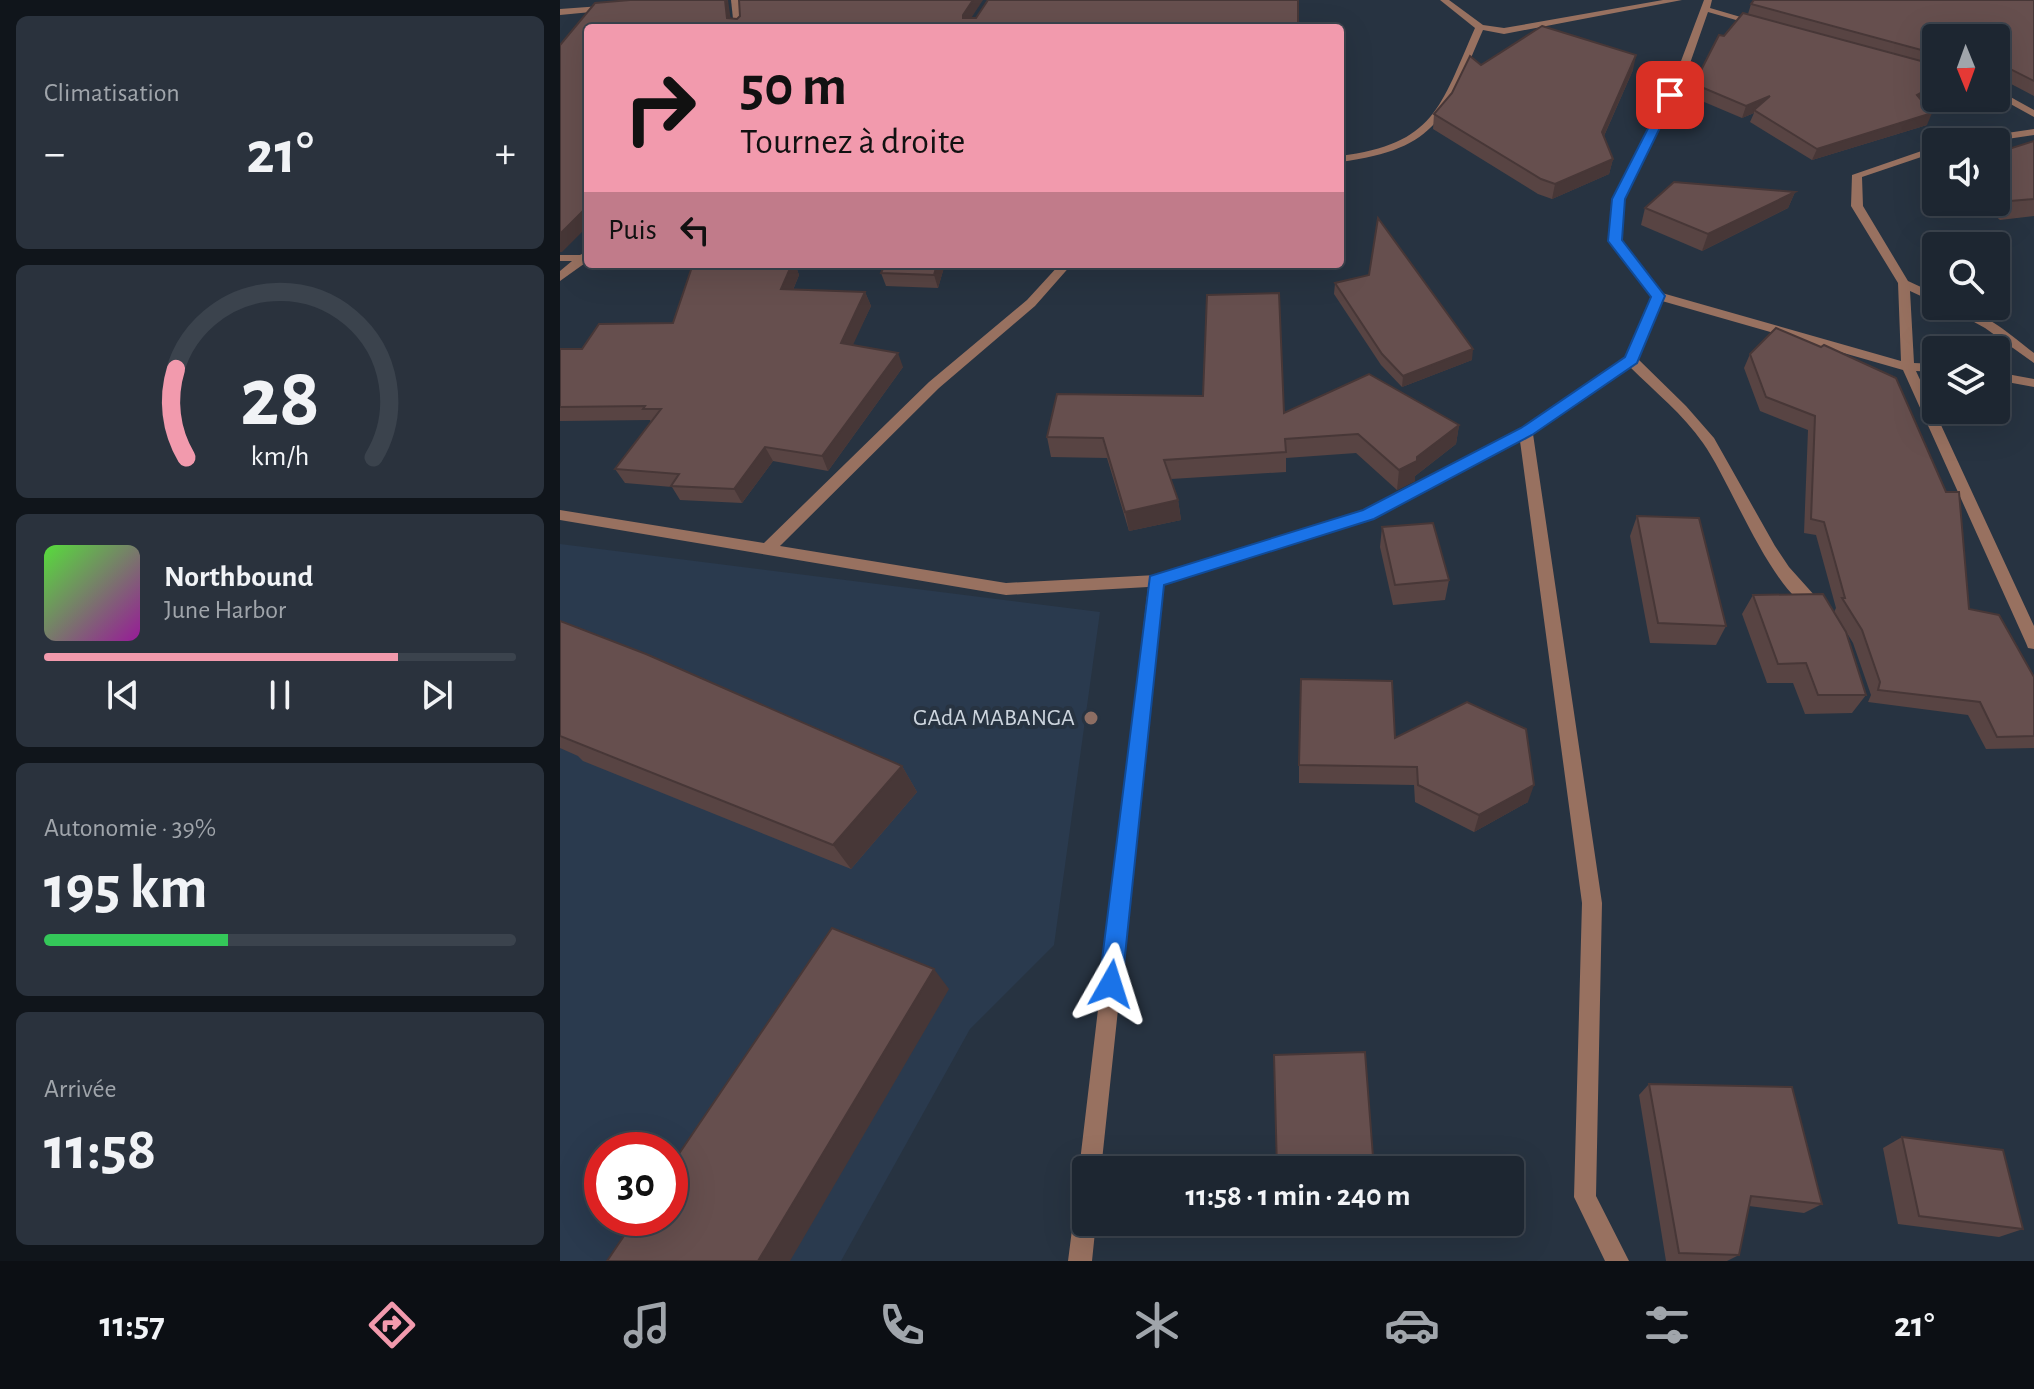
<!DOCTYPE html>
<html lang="fr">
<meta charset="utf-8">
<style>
body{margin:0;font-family:"Alegreya Sans",sans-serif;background:#2a323d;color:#f1f3f6;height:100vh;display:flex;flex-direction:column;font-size:30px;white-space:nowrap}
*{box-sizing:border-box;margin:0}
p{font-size:26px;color:#a0a5ab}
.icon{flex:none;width:44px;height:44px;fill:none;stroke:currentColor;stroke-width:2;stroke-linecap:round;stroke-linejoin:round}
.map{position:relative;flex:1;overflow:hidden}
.drawer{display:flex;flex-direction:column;gap:16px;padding:16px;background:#10151b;width:560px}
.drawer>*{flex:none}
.top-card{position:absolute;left:24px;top:24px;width:760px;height:244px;border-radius:8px;box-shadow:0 8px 32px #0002,0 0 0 2px #3b434d;background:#f29aad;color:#111;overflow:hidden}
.needle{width:52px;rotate:179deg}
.fabs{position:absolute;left:1362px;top:24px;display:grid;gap:16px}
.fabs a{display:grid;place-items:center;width:88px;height:88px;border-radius:8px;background:#1d2631;box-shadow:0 8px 32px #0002,0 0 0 2px #3b434d;font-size:40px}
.speed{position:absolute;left:24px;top:1132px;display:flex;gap:16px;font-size:40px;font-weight:700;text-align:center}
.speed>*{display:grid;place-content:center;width:104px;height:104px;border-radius:50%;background:#1d2631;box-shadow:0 8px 32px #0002,0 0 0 2px #3b434d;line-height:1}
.speed .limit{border:12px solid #d22;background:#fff;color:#111}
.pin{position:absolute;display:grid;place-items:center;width:68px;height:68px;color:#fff;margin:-34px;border-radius:16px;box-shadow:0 4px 12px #0006}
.me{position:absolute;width:88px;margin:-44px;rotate:6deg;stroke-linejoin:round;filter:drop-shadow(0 0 6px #0008)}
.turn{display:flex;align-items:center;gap:28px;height:168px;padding:0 24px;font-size:36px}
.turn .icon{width:104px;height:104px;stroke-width:2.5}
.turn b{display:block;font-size:56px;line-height:68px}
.then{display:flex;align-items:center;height:76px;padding:0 24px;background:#0003;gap:16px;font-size:30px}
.big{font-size:60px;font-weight:600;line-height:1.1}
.drawer .card{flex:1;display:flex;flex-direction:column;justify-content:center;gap:12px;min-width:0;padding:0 28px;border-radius:12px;background:#2a323d}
.drawer .dial{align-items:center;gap:0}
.dial svg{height:208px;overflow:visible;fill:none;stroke:#3b434d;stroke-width:7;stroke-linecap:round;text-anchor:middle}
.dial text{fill:#f1f3f6;stroke:none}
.song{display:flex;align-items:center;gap:24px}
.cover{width:96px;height:96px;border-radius:12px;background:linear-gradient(135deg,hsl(110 70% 55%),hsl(300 70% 35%))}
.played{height:8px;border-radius:4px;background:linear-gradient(90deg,#f29aad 75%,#3b434d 75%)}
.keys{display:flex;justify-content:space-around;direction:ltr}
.heat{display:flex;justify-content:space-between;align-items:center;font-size:44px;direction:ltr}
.charge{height:12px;border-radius:6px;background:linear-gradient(90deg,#34c759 39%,#3b434d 0)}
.trip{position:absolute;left:512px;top:1156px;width:452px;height:80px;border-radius:8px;background:#1d2631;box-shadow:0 8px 32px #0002,0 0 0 2px #3b434d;font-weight:600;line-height:80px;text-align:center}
.tabs{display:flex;height:128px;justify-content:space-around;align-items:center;background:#0c0f14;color:#a0a5ab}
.tabs .icon{width:56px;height:56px}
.tabs .current{color:#f29aad}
.tabs b{font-size:36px;color:#f1f3f6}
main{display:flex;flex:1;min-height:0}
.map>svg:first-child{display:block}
</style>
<main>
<section class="drawer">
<div class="card"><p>Climatisation</p>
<div class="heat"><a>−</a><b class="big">21°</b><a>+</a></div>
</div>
<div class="card dial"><svg viewBox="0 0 100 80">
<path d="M14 69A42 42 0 1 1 86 69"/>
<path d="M14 69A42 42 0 0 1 10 35" stroke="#f29aad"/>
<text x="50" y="56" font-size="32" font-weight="700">28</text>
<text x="50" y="72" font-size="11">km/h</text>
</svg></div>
<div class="card">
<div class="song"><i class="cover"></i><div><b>Northbound</b><p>June Harbor</p></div></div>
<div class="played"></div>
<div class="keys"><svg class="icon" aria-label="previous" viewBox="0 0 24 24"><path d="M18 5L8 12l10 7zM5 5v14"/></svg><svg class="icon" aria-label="pause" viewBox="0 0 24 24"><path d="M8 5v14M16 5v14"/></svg><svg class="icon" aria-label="next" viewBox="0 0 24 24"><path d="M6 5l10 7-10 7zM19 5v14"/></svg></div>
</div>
<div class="card"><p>Autonomie · 39%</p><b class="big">195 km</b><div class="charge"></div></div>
<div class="card"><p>Arrivée</p><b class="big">11:58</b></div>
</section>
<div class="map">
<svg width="1474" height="1261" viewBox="0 0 1474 1261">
<rect width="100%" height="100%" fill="#273341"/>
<path fill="#2a3a4e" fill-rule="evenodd" d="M0,544L540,612L494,945L410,1029L281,1261H0ZM42,1150H110V1218H42Z"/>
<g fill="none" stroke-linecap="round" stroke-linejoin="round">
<g fill="#987160" fill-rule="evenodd">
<polygon points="171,0 179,0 182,28 174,28"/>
<path d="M880,0H889L923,25L944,28L1103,0H1122L944,34L923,30C886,115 880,149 780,162V156C875,144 880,107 915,28Z"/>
<path d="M1144,0H1152L1150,8L1201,23L1197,26L1148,12L1128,69L1063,199L1061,241L1102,293L1341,361L1338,283L1291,206L1292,175L1376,146V152L1302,177L1303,206L1348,281L1376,294V303L1350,291L1354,363L1376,364V372L1356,371L1474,626V649L1468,648L1466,643L1343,370L1102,301L1078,359L1126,406L1154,438L1215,546L1229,567L1264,606L1256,612C1213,597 1171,482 1143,443C1123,414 1095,392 1070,367L973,434L1042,903L1036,1196L1069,1261H1045L1014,1197L1022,903L960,441L814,518L603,585L541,1170H526V1180L522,1178L519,1170L588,587L446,595L0,520V510L204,543L369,382L467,300L500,264H512L475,306L379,388L220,546L446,583L596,575L804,510L961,429L1066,358L1092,296L1049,241L1053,199L1118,69Z"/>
<polygon points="55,5 56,7 52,10 0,15 0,9"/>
<polygon points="1436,89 1474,110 1474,117 1436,96"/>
<polygon points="1474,129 1474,135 1427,142 1401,142 1406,139"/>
<polygon points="28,251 28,261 0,281 0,271 12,261 0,261 0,255 20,255"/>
<path d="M1385,306C1419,306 1448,333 1474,353V363L1425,328Z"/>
<polygon points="1436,372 1474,379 1474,387 1436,380"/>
<polygon points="526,1195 526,1222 536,1222 532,1261 508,1261 515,1206 518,1198"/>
</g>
</g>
<g fill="#584443">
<polygon points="1474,0 1474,96 1436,76 1436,38 1376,38 1376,93 1362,101 1367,125 1252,160 1190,122 1194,113 1182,118 1130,96 1134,84 1164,36 1188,14 1191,4"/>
<polygon points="921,65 1073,70 1044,136 1053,159 1049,174 992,199 978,194 873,129 874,114"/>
<polygon points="1474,141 1474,216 1440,220 1420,202 1436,202 1436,153"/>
<polygon points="1235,192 1228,208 1142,251 1081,225 1085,208"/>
<polygon points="133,264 235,264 239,275 233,290 305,292 311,306 292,345 343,367 268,471 213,461 182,503 120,500 112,487 65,483 55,469 91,422 90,420 0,421 0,349 22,349 113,323"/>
<polygon points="325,264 385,264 378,288 326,286 321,273"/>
<polygon points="775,283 912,360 842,387 821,365 774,294"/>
<polygon points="1216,328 1409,609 1474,677 1474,748 1426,749 1408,715 1308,702 1311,695 1293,643 1287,633 1306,695 1292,713 1245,714 1233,683 1207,683 1182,614 1193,595 1274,612 1276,608 1256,535 1244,533 1248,430 1200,411 1184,368 1190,354"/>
<polygon points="724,413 899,425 896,444 855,476 855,481 837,490 796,453 726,458 726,472 611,479 618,500 621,520 569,531 547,458 491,457 487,437"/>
<polygon points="1077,516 1166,626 1156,645 1090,643 1070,536"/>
<polygon points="822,527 889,580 885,600 833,605 820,547"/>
<polygon points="0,621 342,766 357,792 291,869 23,761 18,756 0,748"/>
<polygon points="835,738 968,802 914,832 855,802 854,785 739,783 739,765"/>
<polygon points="1089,1084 1262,1204 1244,1213 1189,1206 1179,1255 1167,1261 1106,1261 1079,1095"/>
<polygon points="1342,1137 1463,1229 1439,1237 1338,1224 1323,1148"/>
</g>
<g fill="#473737">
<polygon points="165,0 169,0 168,0 172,28 167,18"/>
<polygon points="413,0 423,0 406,26 403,15"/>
<polygon points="1076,55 1073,70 1039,147 1042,132"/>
<polygon points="1376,84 1376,93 1352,107 1357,95"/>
<polygon points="1210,96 1194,110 1194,113 1182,118 1186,106"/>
<polygon points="1372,113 1367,125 1252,160 1257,149"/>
<polygon points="1053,159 1049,174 992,199 995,184"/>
<polygon points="1235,192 1228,208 1142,251 1148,234"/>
<polygon points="28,206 28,226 2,252 0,252 0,234"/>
<polygon points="232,264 235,264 239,275 227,304 221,289"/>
<polygon points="377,264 385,264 378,288 374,275"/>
<polygon points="305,292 311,306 287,358 281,343"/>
<polygon points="913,349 912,360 842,387 843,376"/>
<polygon points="338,353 343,367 268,471 262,456"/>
<polygon points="899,425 896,444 855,476 855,481 837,490 839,470"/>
<polygon points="205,447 213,461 182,503 174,489"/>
<polygon points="618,500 621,520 569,531 565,512"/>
<polygon points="342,766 357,792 291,869 273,845"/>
<polygon points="974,785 968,802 914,832 919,815"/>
<polygon points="374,969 389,989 230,1261 198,1261"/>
</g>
<g fill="#664f4e" stroke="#473737" stroke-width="2">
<polygon points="70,0 165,0 167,18 177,19 180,16 179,0 413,0 403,15 403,18 416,18 428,0 738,0 738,28 28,28 28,206 0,234 0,45 35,3"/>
<polygon points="1194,0 1474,0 1474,81 1436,62 1436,38 1376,38 1376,54 1191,4"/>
<polygon points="1183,13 1376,65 1376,84 1357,95 1372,113 1257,149 1194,110 1210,96 1186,106 1134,84 1159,35 1164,36"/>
<polygon points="982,26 1076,55 1042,132 1053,159 995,184 981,179 874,114 892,93 910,56 921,65"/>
<polygon points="1474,141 1474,199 1450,201 1436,189 1436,153"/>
<polygon points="1114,182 1235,192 1148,234 1085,208"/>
<polygon points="818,218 913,349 843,376 822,354 775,283 809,275"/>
<polygon points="133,264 232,264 221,289 305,292 281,343 338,353 262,456 205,447 174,489 111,486 119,474 55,469 101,409 83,409 85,406 0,407 0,349 22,349 39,324 113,323"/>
<polygon points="325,264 377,264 374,275 321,273"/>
<polygon points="719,293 724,413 809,374 899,425 857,457 857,461 839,470 798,434 725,439 726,452 604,460 618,500 565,512 543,438 487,437 497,394 643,396 647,295"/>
<polygon points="1216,328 1261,347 1264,345 1336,378 1386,492 1399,492 1409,609 1439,615 1474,677 1474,736 1437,737 1420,702 1318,690 1320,682 1302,630 1282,598 1285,598 1264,522 1251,519 1255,416 1206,397 1190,354"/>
<polygon points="1077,516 1139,518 1166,626 1098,623"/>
<polygon points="873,523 889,580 835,585 822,527"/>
<polygon points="1263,594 1286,632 1306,695 1258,695 1246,663 1218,664 1193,595"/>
<polygon points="0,621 86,654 342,766 273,845 0,736"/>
<polygon points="741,679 832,681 835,738 907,702 966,729 974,785 919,815 858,785 857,767 739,765"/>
<polygon points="272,928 374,969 198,1261 47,1261 76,1218 110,1218 110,1167"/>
<polygon points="805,1052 814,1170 717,1170 714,1055"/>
<polygon points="1089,1084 1232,1087 1262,1204 1191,1196 1179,1255 1119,1253"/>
<polygon points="1342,1137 1443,1150 1463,1229 1359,1216"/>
</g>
<polygon fill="#1a73e8" stroke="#114b97" stroke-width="2" points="1110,92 1116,95 1065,199 1062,240 1105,296 1077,363 972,435 814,519 604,585 562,984 559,992 551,995 543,992 539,984 590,576 803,510 961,428 1065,357 1091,297 1048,241 1052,199 1105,95"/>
<circle fill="#8d6e63" stroke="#273341" stroke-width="3" cx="531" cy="718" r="8"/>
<g text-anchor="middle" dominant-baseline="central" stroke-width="8" stroke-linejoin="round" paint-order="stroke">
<g font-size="24" fill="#ccd4dd" stroke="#273341" text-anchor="end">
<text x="515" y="718">GAdA MABANGA</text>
</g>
</g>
</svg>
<div class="fabs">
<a><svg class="needle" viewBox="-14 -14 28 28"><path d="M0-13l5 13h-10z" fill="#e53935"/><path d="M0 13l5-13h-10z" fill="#a0a5ab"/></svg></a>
<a><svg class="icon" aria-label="sound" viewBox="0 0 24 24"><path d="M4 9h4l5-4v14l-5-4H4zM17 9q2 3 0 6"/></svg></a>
<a><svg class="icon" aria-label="search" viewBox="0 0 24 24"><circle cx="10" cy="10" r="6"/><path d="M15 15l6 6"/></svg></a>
<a><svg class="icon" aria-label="layers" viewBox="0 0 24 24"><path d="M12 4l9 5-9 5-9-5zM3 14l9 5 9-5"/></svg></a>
</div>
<div class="speed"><div class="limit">30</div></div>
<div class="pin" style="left:1110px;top:95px;background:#d93025"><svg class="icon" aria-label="arrive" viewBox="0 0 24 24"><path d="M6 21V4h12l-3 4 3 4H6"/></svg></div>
<svg class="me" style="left:551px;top:984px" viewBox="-20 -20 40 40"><path d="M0-17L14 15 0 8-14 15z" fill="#1a73e8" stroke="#fff" stroke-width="4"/></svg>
<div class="trip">11:58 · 1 min · 240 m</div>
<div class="top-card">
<div class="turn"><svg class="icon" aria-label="right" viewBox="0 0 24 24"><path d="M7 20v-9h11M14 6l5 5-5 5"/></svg><div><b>50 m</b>Tournez à droite</div></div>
<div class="then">Puis<svg class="icon" aria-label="left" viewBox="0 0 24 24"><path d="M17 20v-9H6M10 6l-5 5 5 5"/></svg></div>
</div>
</div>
</main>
<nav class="tabs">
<b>11:57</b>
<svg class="icon current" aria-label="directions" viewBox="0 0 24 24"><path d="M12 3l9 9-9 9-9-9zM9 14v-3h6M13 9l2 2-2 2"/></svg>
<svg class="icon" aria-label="music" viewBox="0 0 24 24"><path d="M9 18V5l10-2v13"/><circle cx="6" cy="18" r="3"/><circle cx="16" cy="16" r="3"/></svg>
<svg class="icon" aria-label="phone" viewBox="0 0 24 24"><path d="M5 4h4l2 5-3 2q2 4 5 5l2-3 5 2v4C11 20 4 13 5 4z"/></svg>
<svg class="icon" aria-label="climate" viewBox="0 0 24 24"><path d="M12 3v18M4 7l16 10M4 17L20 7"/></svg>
<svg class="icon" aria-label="car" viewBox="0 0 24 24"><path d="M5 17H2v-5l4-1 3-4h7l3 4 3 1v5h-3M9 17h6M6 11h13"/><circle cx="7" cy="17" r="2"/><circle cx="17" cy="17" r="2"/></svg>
<svg class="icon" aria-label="filters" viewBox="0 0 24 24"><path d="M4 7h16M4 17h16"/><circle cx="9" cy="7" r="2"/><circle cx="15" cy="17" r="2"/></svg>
<b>21°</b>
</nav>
